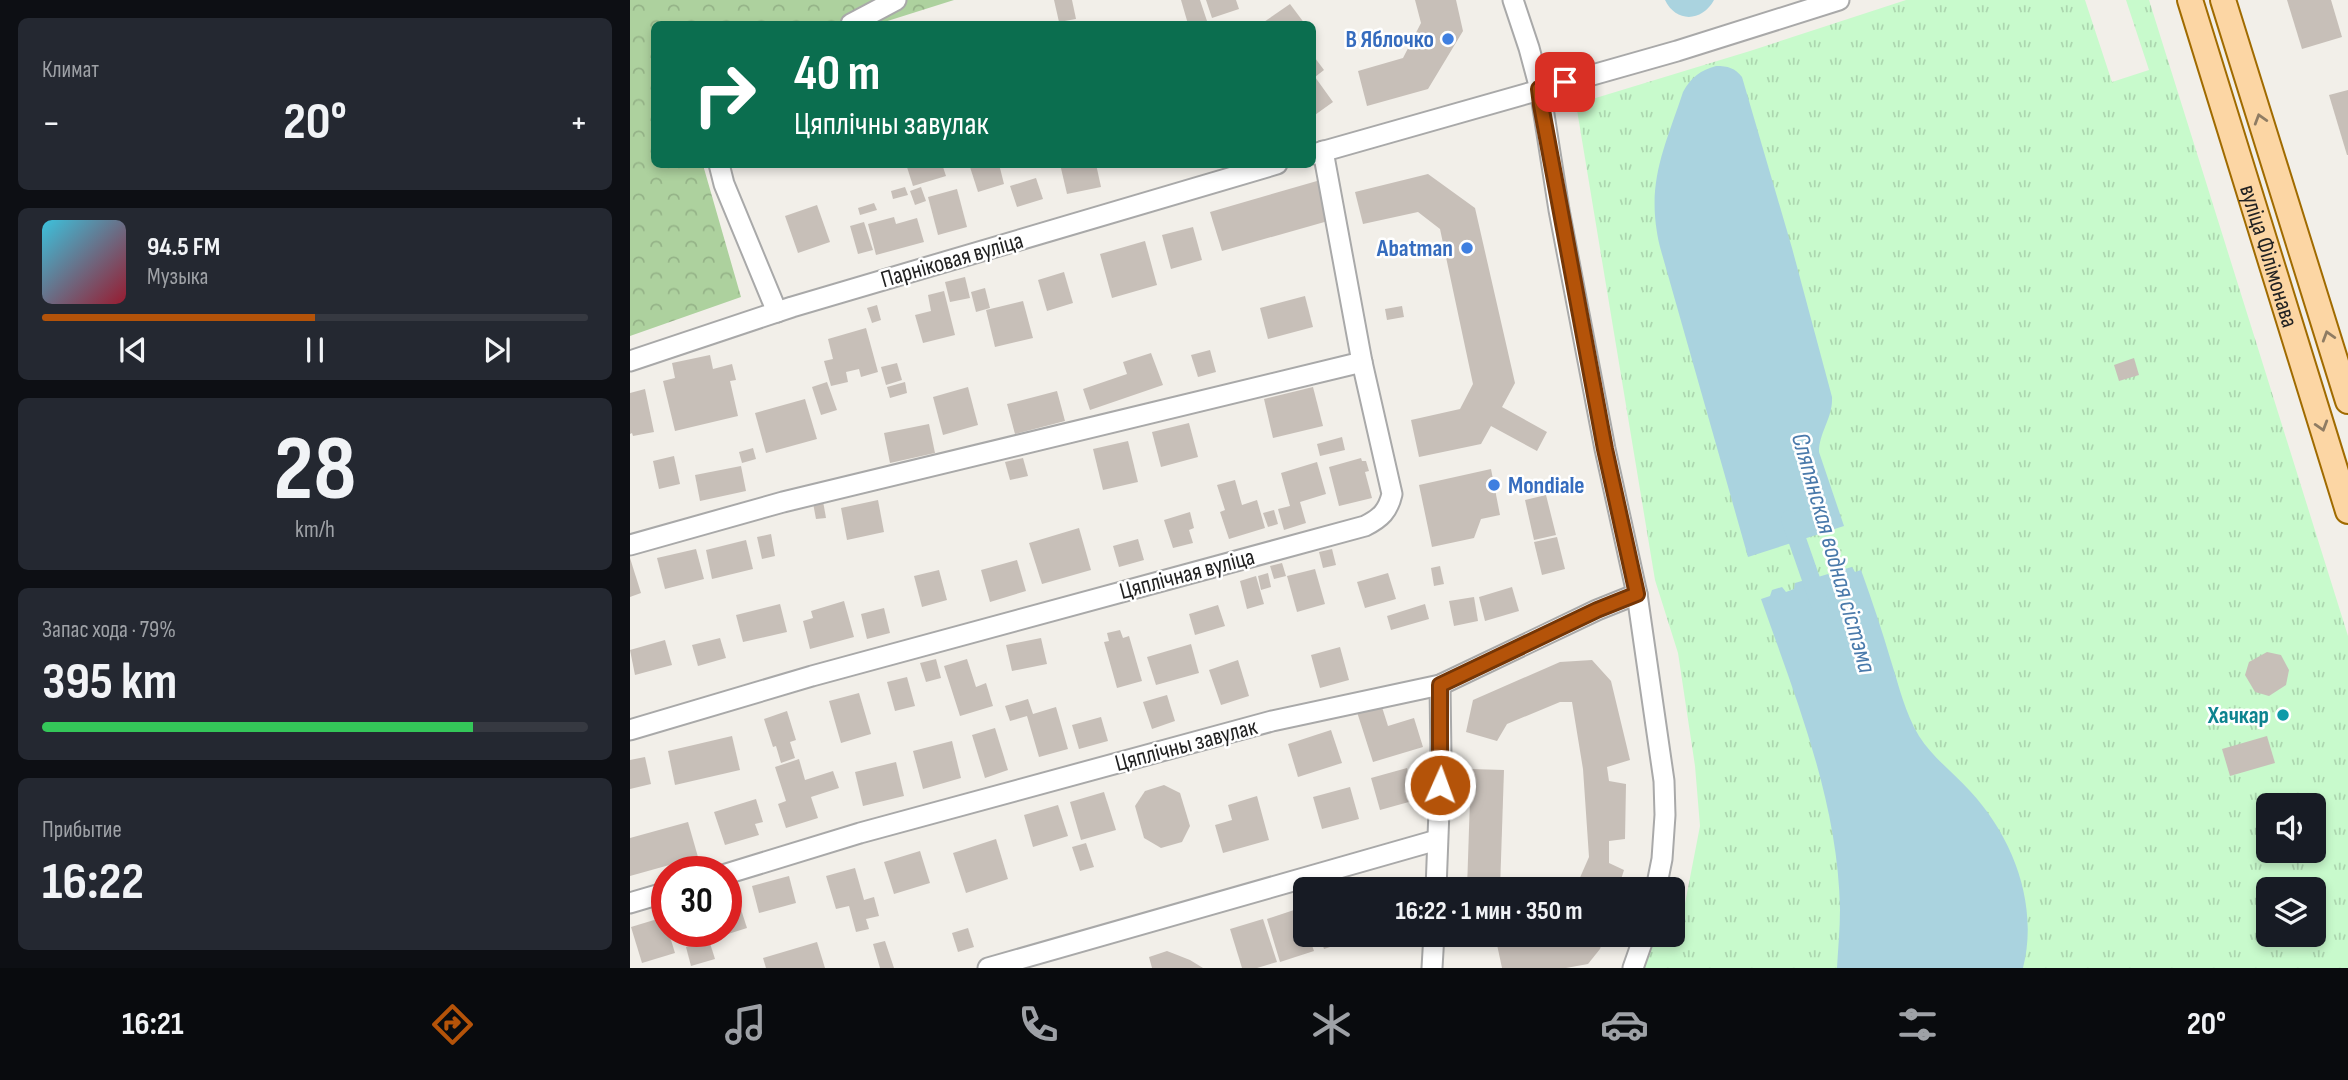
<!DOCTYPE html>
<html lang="ru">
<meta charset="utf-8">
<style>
body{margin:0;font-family:"Sofia Sans Condensed",sans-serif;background:#242831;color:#f1f3f6;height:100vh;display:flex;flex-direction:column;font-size:26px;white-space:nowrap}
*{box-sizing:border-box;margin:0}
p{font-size:23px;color:#9ea1a6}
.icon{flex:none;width:38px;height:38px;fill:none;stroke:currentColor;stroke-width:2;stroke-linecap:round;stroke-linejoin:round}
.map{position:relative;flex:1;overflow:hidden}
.side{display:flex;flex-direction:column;gap:18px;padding:18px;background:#0d0f14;width:630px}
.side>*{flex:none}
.guide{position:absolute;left:21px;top:21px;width:665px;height:147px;border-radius:10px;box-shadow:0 4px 10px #0003;background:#0b6e4f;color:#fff;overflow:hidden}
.tools{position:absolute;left:1626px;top:793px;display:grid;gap:14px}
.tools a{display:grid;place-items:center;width:70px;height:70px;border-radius:10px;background:#171b24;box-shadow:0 4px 10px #0003;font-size:35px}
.speed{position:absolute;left:21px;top:856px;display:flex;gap:14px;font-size:35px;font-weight:700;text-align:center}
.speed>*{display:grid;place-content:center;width:91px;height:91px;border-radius:50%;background:#171b24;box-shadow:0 4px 10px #0003;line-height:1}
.speed .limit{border:10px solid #d22;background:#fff;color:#111}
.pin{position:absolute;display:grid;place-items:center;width:60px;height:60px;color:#fff;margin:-30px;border-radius:14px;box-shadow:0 4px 10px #0006}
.me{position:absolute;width:77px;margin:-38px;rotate:2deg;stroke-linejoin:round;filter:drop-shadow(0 0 5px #0008)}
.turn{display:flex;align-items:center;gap:24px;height:147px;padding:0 28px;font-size:32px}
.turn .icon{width:91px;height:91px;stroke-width:2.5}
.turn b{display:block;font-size:49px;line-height:60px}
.big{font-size:52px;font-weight:700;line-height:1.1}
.side .widget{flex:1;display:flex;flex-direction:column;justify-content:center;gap:10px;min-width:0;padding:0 24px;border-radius:10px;background:#242831}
.side .dial{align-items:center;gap:0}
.dial b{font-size:91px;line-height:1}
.song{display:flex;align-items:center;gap:21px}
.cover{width:84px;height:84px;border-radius:10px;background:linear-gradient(135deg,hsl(190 70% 55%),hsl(350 70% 35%))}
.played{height:7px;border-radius:4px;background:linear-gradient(90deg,#b45309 50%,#363941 50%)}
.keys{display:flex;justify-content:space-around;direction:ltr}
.heat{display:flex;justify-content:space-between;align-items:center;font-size:38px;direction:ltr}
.charge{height:10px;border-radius:5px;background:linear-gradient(90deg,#34c759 79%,#363941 0)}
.trip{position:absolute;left:663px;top:877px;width:392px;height:70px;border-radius:10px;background:#171b24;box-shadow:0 4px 10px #0003;font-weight:700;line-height:70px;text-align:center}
.tab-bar{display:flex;height:112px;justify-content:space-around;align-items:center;background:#090b0e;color:#9ea1a6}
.tab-bar .icon{width:49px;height:49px}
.tab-bar .active{color:#b45309}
.tab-bar b{font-size:32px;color:#f1f3f6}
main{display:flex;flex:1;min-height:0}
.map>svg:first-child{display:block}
</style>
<main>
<section class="side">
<div class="widget"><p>Климат</p>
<div class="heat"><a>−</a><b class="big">20°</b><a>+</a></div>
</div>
<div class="widget">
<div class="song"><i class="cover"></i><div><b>94.5 FM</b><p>Музыка</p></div></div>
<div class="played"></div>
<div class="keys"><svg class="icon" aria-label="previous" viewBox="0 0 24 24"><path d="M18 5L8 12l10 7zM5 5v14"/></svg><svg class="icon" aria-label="pause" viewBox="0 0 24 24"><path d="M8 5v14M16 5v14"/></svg><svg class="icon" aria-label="next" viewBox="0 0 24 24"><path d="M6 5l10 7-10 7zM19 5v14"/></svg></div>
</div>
<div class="widget dial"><b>28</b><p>km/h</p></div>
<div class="widget"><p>Запас хода · 79%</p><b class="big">395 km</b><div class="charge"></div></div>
<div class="widget"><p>Прибытие</p><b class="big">16:22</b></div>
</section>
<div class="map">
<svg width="1718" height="968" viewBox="0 0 1718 968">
<defs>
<pattern id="forest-crowns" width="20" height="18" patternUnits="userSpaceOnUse" patternTransform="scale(1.75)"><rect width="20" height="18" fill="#add19e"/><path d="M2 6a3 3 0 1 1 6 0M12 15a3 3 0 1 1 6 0" fill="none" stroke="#95b388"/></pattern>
<pattern id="park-tufts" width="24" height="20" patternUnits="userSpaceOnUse" patternTransform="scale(1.75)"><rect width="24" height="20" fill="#c8facc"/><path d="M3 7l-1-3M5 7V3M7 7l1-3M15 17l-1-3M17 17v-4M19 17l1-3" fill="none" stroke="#acd6af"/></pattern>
</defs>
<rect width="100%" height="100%" fill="#f2efe9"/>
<polygon fill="url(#forest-crowns)" points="0,0 324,0 248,24 24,24 24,164 73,165 111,297 0,336"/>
<path fill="url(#park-tufts)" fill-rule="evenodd" d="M1276,0H1455L1482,82L1519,70L1496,0H1519L1718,636V968H1012L1026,935L1043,934V920L1052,919L1070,826L1065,766L1048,653L1025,580L946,104L1120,51ZM1638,805H1684V850H1638ZM1638,889H1684V934H1638Z"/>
<g fill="#aad3df">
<path d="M1035,0H1084C1072,22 1046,23 1035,0Z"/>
<path d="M1086,66C1098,66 1105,68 1112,77L1162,248L1202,397C1203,418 1189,432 1189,452L1214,526L1118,557L1030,247C1015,184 1034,150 1053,92C1061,77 1071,70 1086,66Z"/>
<path d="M1222,567L1225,572L1231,570C1242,600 1252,631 1261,661C1269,686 1275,713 1289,736C1302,757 1324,773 1340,791C1383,837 1409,905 1393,968H1207C1208,949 1210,929 1210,909C1208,801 1166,699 1131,599L1140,596L1142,590L1152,587L1156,592L1164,589L1165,583L1175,580L1179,585L1187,582L1188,577L1198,574L1201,578L1211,576V570Z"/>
</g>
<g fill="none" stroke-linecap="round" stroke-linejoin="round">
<polyline stroke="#aad3df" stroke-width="18" points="1160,519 1190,605"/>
</g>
<g fill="#c7bfb8">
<polygon points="424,0 442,0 446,19 429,22"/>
<polygon points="551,0 570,0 578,24 558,24"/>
<polygon points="576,0 606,0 609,9 582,18"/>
<polygon points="785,0 826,0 833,31 798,89 737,106 728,71 773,58 791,23"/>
<polygon points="1657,0 1701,0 1712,37 1672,49"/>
<polygon points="660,4 675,24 631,24"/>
<polygon points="682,54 694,70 685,77 703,102 682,117"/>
<polygon points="1718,90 1718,155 1717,155 1699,95"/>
<polygon points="276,164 312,164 316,176 283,186"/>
<polygon points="339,164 369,164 374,184 348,192"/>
<polygon points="430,164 466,164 471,187 437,194"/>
<polygon points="798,174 845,208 885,383 872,407 917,432 907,451 861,426 851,444 789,457 781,420 830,409 843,384 810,229 788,212 733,224 725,192"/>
<polygon points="406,178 413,199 387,207 380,186"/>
<polygon points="687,181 698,221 592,251 580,212"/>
<polygon points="275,187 278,195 263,199 261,191"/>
<polygon points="291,187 296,201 285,205 280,191"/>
<polygon points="327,189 337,227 308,235 298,197"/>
<polygon points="244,203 247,210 230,215 228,208"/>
<polygon points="187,205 200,242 168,253 155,216"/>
<polygon points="264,217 266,224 287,218 294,242 246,255 238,224"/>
<polygon points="234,222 243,250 228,254 220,226"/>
<polygon points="563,227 572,260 541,269 532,235"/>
<polygon points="515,241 527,285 482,298 470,254"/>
<polygon points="434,272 443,303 417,311 408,280"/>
<polygon points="335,277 340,298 320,302 315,282"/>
<polygon points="355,288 360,308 346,312 341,292"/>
<polygon points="314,291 325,335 293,343 285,315 301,311 298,295"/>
<polygon points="675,296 683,327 638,339 630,308"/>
<polygon points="393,301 403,338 365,347 356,310"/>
<polygon points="247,305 251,320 242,323 237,308"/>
<polygon points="772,306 774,317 757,320 755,309"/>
<polygon points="236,328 248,372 231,377 229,369 216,372 218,382 201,386 194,361 203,359 198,339"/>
<polygon points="580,350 586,372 568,377 561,355"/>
<polygon points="521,353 533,385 460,410 453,389 497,374 493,362"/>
<polygon points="80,355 83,369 102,364 106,380 100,381 108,416 45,431 33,381 45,378 42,363"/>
<polygon points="1504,358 1509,375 1489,381 1484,365"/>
<polygon points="267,363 272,380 256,385 251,367"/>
<polygon points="197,382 207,410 191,415 182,387"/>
<polygon points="275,382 277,393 260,398 257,387"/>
<polygon points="338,387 348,425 313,435 303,397"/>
<polygon points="683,387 693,426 643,438 634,399"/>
<polygon points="15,389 24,432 3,436 2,433 0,434 0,393"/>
<polygon points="427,391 435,421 385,434 377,404"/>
<polygon points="175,399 187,439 136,453 125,413"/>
<polygon points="559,423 568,457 531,467 522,432"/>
<polygon points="299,424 305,453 260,463 254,433"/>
<polygon points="712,437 715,450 690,456 687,444"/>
<polygon points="498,441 508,482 473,490 463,449"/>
<polygon points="123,448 126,459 112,463 109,452"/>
<polygon points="44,456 50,484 29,489 23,461"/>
<polygon points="393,458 398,476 380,480 375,462"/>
<polygon points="731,458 732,461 736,461 739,471 735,472 742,498 709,506 699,467"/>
<polygon points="687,462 696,494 670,502 676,523 654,530 648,509 660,506 651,473"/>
<polygon points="111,466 116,491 70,501 65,475"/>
<polygon points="861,469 870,515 851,519 844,538 802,547 789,485"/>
<polygon points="605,480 612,505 627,500 635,528 599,539 590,512 595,510 587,485"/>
<polygon points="916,495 926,535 904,540 895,500"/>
<polygon points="248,500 254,532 217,540 211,508"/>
<polygon points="193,501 196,518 186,519 183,503"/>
<polygon points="644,510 648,524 638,527 633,513"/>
<polygon points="560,512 564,528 559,530 563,543 543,548 534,520"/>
<polygon points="449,528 461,570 412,584 399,543"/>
<polygon points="141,534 145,556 132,559 127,537"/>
<polygon points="927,537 935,569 912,575 904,542"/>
<polygon points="508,539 514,560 489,567 483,546"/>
<polygon points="116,540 123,569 82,579 76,550"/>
<polygon points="66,549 74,579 35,589 27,558"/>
<polygon points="702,549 706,565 693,568 689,552"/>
<polygon points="0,558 11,593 0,597"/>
<polygon points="387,560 396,591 360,602 351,570"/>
<polygon points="652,563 656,576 644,579 640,566"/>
<polygon points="810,566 814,584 804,586 801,568"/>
<polygon points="685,569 695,604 667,612 657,576"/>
<polygon points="309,570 317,600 292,607 284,576"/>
<polygon points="638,573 641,587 631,590 628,576"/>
<polygon points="758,573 766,599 735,608 727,582"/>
<polygon points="626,576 634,604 617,609 610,581"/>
<polygon points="882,587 889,611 855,621 849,597"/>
<polygon points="844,597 848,621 824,626 819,601"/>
<polygon points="214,601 224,637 180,649 173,621 183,618 181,611"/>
<polygon points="150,604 157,632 113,642 106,615"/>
<polygon points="795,604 799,619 761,630 757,616"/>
<polygon points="588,605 595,626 565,635 559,614"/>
<polygon points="254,608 260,633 237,639 231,614"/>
<polygon points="490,630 493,638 499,636 512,681 487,688 474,642 479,641 477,633"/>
<polygon points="90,638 96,658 68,666 62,645"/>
<polygon points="411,638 417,664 382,671 376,645"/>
<polygon points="35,640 42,665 5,675 0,650"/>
<polygon points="561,644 569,673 526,685 517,657"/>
<polygon points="710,647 719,680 690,688 681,655"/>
<polygon points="1637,652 1651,655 1659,670 1656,685 1639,696 1625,692 1615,675 1619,662"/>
<polygon points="306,659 311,678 296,682 290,663"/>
<polygon points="337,659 346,687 356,683 363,706 330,716 314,666"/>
<polygon points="608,660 619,696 591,705 579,670"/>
<polygon points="962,660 981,681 1000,760 977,767 979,781 996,784 995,839 979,841 979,863 994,870 988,889 945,889 959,857 953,769 942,702 930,702 877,724 867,741 836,732 843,700 930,662"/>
<polygon points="277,677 285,706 265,711 257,682"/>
<polygon points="229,693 241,734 211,743 199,701"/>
<polygon points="537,695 545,721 522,729 513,702"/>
<polygon points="398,699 403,714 426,707 438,749 409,757 397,716 380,721 375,706"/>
<polygon points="751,704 758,726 784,718 793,747 743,762 727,712"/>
<polygon points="157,711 166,740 160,742 165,758 151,763 146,746 143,747 134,719"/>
<polygon points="471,717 478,741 449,749 442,725"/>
<polygon points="365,728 378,770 355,778 342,735"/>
<polygon points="701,730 712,763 668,777 658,744"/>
<polygon points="102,736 110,770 45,785 38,751"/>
<polygon points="1637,736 1645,763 1600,776 1592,749"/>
<polygon points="322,741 331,778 293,789 283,751"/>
<polygon points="15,757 21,784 0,789 0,760"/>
<polygon points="169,759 175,780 203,771 209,788 181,797 188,818 156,828 148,804 156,801 145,767"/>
<polygon points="266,762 274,796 233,806 225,772"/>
<polygon points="777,768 786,800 750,810 741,778"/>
<polygon points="841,769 874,770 870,889 837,889"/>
<polygon points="534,785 550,793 560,826 552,842 531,848 514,838 505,806 515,791"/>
<polygon points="720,787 729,819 692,829 683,797"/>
<polygon points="474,792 486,830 451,840 440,802"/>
<polygon points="627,796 639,840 593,853 585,825 602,820 598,805"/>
<polygon points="126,799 133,822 125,824 129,835 95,845 84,812"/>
<polygon points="428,805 438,836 403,847 394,815"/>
<polygon points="58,822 68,857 0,876 0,838"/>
<polygon points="366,839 378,879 336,893 323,853"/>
<polygon points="456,843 464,867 450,871 442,847"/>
<polygon points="290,851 300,883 264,894 254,862"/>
<polygon points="225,868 234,900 244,897 249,916 236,919 239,929 226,932 219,906 206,909 196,876"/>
<polygon points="159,876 166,903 129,913 122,886"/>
<polygon points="108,900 117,928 98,934 96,904"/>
<polygon points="670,908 676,926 676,934 678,934 684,951 650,962 637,919"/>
<polygon points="34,917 45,953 12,963 1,927"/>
<polygon points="633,919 647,962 627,968 612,968 600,929"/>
<polygon points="338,928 344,947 328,952 322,933"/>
<polygon points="689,934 726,934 727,938 694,949"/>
<polygon points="890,934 975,934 970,949 958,964 936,968 872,968 866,940"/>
<polygon points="79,940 85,959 61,966 56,947"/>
<polygon points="255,941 264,968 250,968 243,944"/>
<polygon points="187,942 195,968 136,968 133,958"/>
<polygon points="537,951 560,960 573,968 522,968 519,957"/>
</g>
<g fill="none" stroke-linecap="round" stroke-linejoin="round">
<g stroke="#a9a9a9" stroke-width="23">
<g id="minor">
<polyline points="883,0 899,48 910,89 929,210 975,449 1007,594 1034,781 1035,815 1032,859 1026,889"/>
<polyline points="221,24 266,0"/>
<polyline points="684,154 1047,51 1209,0"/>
<polyline points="89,164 94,184 147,312"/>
<polyline points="0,361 162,307 647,164"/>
<polyline points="0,545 153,502 732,362"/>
<path d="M0,730L182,676L735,526C751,518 758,511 762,494L732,362L693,151"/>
<polyline points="96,874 230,833 642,721 810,685 967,610 1007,594"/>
<polyline points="806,889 811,758 810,685"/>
<polyline points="0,903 37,892"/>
<polyline points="358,968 807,840"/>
<polyline points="802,968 804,934"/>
<polyline points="1003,968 1015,934"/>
</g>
</g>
<g stroke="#a06b00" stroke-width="28">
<g id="major">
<path id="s1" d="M1560,0L1718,511"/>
<polyline points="1593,0 1718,401"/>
</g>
</g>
<use href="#minor" stroke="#fff" stroke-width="19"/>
<use href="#major" stroke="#fcd6a4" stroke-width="24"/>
</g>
<defs><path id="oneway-chevron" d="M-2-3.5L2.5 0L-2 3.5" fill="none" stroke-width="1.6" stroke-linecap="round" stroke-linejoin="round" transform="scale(1.75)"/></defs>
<g stroke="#8f7c63">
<use href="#oneway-chevron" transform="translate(1630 119) rotate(-107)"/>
<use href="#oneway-chevron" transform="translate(1698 336) rotate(-107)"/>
<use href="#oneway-chevron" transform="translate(1692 426) rotate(73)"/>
</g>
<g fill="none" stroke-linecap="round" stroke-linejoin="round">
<g stroke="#753606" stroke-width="18">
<polyline id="route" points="810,785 810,685 967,610 1007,594 975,449 911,105 909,89 935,82"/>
</g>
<use href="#route" stroke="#b45309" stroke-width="12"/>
</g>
<g fill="#3f7fe0" stroke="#fff" stroke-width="2.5">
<circle cx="818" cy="39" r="7"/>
<circle cx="837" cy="248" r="7"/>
<circle cx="864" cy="485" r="7"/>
</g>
<circle fill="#0f9aa8" stroke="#fff" stroke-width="2.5" cx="1653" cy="715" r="7"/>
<g text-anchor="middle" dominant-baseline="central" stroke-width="5" stroke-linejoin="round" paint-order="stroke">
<g font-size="24" font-weight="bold" fill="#366cbe" stroke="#fff" text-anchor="end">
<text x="804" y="39">В Яблочко</text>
<text x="823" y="248">Abatman</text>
<text x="878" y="485" text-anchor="start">Mondiale</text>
</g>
<g font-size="24" fill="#222" stroke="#fff">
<text stroke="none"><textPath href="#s1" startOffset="268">вуліца Філімонава</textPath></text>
<text transform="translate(322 260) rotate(-16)">Парніковая вуліца</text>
<text transform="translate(557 574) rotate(-15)">Цяплічная вуліца</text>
<text transform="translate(556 745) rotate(-15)">Цяплічны завулак</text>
</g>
<g font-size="24" font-weight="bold" fill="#0d838f" stroke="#fff" text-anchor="end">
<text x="1639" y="715">Хачкар</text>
</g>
<g font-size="26" font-style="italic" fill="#4a7aab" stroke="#fff">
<text transform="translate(1203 553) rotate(74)">Сляпянская водная сістэма</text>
</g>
</g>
</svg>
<div class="tools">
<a><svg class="icon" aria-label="sound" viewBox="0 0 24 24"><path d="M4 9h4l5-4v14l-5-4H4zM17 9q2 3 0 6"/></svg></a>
<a><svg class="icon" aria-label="layers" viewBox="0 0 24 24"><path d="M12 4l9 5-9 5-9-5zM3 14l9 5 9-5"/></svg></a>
</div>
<div class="speed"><div class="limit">30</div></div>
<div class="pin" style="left:935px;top:82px;background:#d93025"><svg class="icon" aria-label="arrive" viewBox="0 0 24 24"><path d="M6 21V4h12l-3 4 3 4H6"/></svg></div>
<svg class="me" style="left:810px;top:785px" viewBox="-20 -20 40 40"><circle r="17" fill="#b45309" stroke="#fff" stroke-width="3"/><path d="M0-11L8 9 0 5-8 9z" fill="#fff"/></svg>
<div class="trip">16:22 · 1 мин · 350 m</div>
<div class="guide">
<div class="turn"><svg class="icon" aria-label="right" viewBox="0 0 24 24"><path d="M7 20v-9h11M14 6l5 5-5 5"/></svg><div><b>40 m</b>Цяплічны завулак</div></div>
</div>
</div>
</main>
<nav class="tab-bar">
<b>16:21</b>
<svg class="icon active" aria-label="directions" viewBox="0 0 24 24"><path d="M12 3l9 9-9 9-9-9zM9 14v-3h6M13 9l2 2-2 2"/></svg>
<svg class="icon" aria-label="music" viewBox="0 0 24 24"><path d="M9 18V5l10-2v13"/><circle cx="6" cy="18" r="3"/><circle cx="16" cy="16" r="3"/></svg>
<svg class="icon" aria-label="phone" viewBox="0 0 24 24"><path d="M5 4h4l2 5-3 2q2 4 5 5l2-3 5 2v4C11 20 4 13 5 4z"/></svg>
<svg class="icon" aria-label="climate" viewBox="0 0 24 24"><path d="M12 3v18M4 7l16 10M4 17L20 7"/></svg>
<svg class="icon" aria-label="car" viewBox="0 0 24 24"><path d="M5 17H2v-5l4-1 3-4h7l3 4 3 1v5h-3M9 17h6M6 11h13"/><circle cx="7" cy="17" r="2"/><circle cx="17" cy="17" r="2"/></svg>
<svg class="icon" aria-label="filters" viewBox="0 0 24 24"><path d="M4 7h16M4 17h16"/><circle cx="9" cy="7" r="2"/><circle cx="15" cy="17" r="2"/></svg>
<b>20°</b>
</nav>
